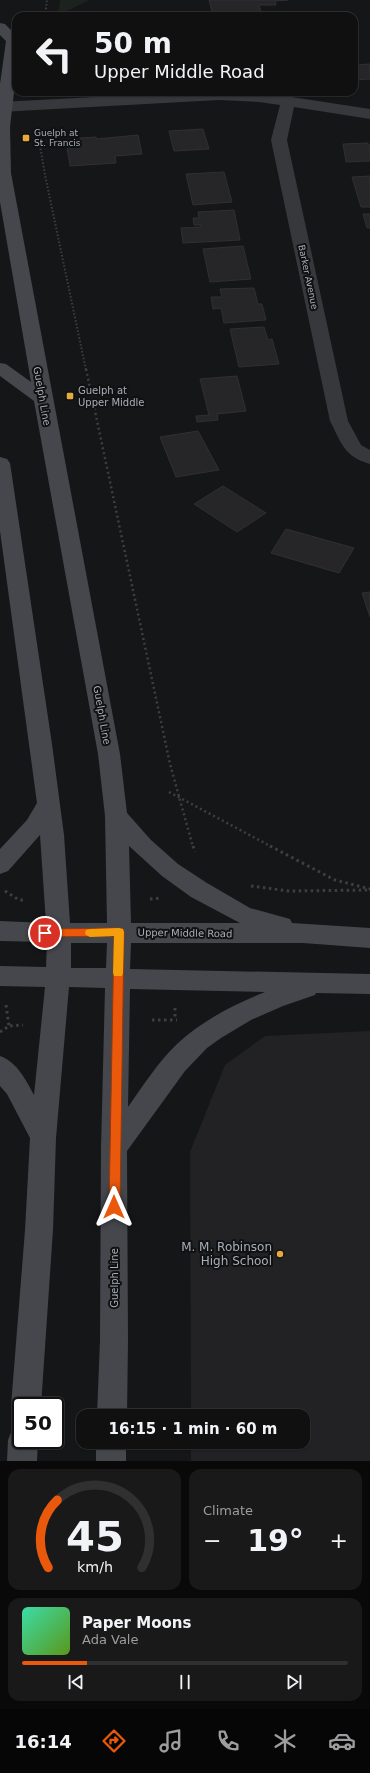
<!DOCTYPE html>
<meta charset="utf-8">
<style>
body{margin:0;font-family:"DejaVu Sans",sans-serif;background:#19191a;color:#f1f3f6;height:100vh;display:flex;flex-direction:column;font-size:15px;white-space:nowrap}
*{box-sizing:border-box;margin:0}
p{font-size:13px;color:#9c9d9f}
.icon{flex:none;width:22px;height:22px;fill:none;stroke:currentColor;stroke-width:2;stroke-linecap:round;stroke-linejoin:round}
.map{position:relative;height:1461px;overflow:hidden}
.panel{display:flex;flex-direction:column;gap:8px;padding:8px;background:#090909;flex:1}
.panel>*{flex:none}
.banner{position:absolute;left:12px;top:12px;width:346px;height:84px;border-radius:12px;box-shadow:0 1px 3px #0004,0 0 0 1px #303031;background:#101011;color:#f1f3f6;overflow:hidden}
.speed{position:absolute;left:12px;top:1397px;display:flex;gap:8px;font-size:20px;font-weight:700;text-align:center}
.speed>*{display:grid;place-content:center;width:52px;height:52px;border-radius:50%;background:#101011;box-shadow:0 1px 3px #0004,0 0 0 1px #303031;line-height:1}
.speed .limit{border:2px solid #111;border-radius:6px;background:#fff;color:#111}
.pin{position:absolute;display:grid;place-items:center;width:34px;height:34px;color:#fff;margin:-17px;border:2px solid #fff;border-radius:50%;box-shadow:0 1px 4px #0007}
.me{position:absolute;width:44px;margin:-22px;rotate:0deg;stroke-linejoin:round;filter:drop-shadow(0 0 3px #0008)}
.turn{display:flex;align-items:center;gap:14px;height:84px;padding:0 16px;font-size:18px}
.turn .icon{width:52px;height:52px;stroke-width:2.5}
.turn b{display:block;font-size:28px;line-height:34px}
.big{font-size:30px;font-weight:800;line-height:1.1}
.panel .widget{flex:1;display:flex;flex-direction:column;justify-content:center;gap:6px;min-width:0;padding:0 14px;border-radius:12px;background:#19191a}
.panel .dial{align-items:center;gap:0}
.dial svg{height:104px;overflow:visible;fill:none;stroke:#303031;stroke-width:7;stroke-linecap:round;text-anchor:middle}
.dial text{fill:#f1f3f6;stroke:none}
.song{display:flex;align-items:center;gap:12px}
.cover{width:48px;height:48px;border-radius:6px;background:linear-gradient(135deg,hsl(160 70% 55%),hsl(90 70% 35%))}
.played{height:4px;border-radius:2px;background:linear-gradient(90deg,#ea580c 20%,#303031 20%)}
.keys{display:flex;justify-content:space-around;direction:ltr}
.heat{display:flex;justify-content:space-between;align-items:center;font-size:22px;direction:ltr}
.panel .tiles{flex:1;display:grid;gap:8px;grid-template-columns:1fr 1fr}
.widget:last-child{grid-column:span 2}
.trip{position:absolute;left:76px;top:1409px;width:234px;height:40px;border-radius:12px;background:#101011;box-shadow:0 1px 3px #0004,0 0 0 1px #303031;font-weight:800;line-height:40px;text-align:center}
.menu{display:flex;height:64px;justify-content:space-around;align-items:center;background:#060607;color:#9c9d9f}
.menu .icon{width:28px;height:28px}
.menu .selected{color:#ea580c}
.menu b{font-size:18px;color:#f1f3f6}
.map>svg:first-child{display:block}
</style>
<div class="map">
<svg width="370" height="1461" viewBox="0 0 370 1461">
<rect width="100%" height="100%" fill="#151617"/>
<polygon fill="#222224" points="370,1031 370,1461 191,1461 191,1442 303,1442 303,1416 191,1416 190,1152 225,1065 265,1036"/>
<polygon fill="#1c221d" points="60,0 90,0 58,15"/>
<g fill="#262628" stroke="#303033">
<polygon points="209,0 288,0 275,1 276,5 259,5 262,16 213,16"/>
<polygon points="370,64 370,79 354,80 354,65"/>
<polygon points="203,129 209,149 174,151 169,131"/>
<polygon points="138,135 142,154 115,156 116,163 70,166 66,141 81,140 80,138 96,137 97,139"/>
<polygon points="368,143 368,145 370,145 370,161 346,162 343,144"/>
<polygon points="224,172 232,202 193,205 186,174"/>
<polygon points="370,176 370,207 361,207 352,177"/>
<polygon points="234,210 240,240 183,243 181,228 201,227 201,225 194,225 193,218 199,218 198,212"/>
<polygon points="363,214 370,214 370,228 367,228"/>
<polygon points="243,246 251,279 210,282 203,249"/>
<polygon points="254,288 258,304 262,304 266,320 224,323 221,308 213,309 211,297 222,297 220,289"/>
<polygon points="264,327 268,340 272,339 279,364 239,367 230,329"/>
<polygon points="237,376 246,411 217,414 218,420 197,422 196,416 209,415 200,379"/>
<polygon points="198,431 219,470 176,477 160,437"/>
<polygon points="223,486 266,513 237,532 194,504"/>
<polygon points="286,529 354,548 339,573 271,553"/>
<polygon points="370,592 370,617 362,593"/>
</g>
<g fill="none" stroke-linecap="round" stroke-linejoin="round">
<g stroke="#3d3f43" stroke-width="2" stroke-dasharray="1.5 2" stroke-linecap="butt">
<polyline points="45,16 47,0"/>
<polyline points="37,128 45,175 86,370"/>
</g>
<g stroke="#3d3f43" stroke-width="2.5" stroke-dasharray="2 3" stroke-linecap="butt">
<polyline points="86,369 170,764 193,847"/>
<polyline points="169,792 272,847"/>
</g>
<g stroke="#3d3f43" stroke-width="3" stroke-dasharray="2.5 3.5" stroke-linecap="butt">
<polyline points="193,846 195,852"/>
<polyline points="270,846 335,880 370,889"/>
<polyline points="251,886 289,891 370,890"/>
<polyline points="5,891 19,900 25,900"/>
<polyline points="150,899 160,898"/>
<polyline points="6,1005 9,1026"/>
<polyline points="175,1008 175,1019"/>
<polyline points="152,1020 177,1020"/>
<polyline points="0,1032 9,1026 23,1025"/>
</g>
<path fill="#37383c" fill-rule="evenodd" d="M191,92H259L370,109V119L294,107L287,140L348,421L361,445L370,450V464C344,457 341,442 330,421L271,140L280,105L259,102L219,100L0,112V102Z"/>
<g fill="#45474c" fill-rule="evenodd">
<path d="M0,23L5,24L16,35V75L10,127L11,173L120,754L127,813L151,840L178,864L207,883L250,908L290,919L292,923L370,928V948L303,943H131L130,969L370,974V994L316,993L315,995L283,1006L251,1020L221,1038L207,1048L185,1071L127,1151L128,1340L127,1416H97L100,1340L101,1148L105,988L69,987L56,1138L53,1230L41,1406H21V1418L16,1416L11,1406L25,1230L30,1138L7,1094L0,1086V1056C17,1062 26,1080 34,1095L45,987L0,986V966L46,967L47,942L0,941V921L46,923L40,835L8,871L0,874V849L27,820L37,803L0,531V457L7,459L10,463L52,744L64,835L70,923H107L105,816L98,754L34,401L0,376V363L6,364L31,382L0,202V84L6,41L0,35ZM129,846L162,876L191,897L240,923H131ZM71,943H107L106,968H71ZM130,989L265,992C233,1005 203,1020 177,1044C158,1062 143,1086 128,1107Z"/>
<polygon points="21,1426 21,1440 38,1440 37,1461 7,1461 8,1440 12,1430"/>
<rect x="96" y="1442" width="30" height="19"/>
</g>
</g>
<polygon fill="#ea580c" stroke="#983908" points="119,928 123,929 124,932 120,1207 118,1210 114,1212 110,1210 109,1207 114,936 45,937 41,936 40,933 41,930 45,929"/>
<polygon fill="#f59e0b" points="119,928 123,929 124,932 123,973 122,976 114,976 113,973 114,936 90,937 86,935 85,933 86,930 90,929"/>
<g fill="#e7a93d" stroke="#101112" stroke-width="1.5">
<rect x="22" y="134" width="8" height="8" rx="2"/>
<rect x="66" y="392" width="8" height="8" rx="2"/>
<circle cx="280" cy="1254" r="4"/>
</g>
<g text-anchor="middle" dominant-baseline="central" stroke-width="4" stroke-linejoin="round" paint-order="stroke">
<g font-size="9" fill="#a8adb7" stroke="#101112" text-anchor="start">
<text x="34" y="133">Guelph at<tspan x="34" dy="10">St. Francis</tspan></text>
</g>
<g font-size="9" fill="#a8adb7" stroke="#101112">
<text transform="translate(308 277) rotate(78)">Barker Avenue</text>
</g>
<g font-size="10" fill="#a8adb7" stroke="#101112" text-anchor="start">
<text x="78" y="390">Guelph at<tspan x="78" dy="12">Upper Middle</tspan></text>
</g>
<g font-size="10" fill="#a8adb7" stroke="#101112">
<text transform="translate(42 396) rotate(80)">Guelph Line</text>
<text transform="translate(102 715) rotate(80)">Guelph Line</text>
<text transform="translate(185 933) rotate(1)">Upper Middle Road</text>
<text transform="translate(114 1278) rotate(-90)">Guelph Line</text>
</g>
<g font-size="12" fill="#a8adb7" stroke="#101112" text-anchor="end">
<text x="272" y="1247">M. M. Robinson<tspan x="272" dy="14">High School</tspan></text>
</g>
</g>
</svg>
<div class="speed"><div class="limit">50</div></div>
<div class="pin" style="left:45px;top:933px;background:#d93025"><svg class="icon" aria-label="arrive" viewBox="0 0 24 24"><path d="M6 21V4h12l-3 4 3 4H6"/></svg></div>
<svg class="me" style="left:114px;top:1207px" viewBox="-20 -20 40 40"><path d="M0-17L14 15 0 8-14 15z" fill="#ea580c" stroke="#fff" stroke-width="4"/></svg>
<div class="trip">16:15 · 1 min · 60 m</div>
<div class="banner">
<div class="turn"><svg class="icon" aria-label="left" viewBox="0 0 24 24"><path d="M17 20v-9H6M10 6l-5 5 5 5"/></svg><div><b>50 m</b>Upper Middle Road</div></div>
</div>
</div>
<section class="panel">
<div class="tiles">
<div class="widget dial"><svg viewBox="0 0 100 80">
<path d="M14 69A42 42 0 1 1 86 69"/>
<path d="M14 69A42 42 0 0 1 21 17" stroke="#ea580c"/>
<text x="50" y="56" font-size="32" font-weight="700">45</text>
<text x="50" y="72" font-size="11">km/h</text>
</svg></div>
<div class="widget"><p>Climate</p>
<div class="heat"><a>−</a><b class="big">19°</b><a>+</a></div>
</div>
<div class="widget">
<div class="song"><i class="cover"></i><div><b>Paper Moons</b><p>Ada Vale</p></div></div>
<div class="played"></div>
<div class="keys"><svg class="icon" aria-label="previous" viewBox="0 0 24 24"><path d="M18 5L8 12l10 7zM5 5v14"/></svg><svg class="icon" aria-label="pause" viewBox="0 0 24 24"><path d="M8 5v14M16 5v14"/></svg><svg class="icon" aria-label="next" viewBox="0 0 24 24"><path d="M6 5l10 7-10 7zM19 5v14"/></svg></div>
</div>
</div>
</section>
<nav class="menu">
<b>16:14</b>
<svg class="icon selected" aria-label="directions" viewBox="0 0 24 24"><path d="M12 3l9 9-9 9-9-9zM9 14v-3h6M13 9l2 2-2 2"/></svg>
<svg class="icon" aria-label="music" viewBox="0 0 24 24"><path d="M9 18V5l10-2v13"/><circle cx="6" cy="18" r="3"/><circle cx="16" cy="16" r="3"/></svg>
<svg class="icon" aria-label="phone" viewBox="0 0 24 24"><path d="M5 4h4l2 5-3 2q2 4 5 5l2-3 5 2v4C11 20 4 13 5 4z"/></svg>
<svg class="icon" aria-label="climate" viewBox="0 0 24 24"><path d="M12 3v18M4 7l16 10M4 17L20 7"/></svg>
<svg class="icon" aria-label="car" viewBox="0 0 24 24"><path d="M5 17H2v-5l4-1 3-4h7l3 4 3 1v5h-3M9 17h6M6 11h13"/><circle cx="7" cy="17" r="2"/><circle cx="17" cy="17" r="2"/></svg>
</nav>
